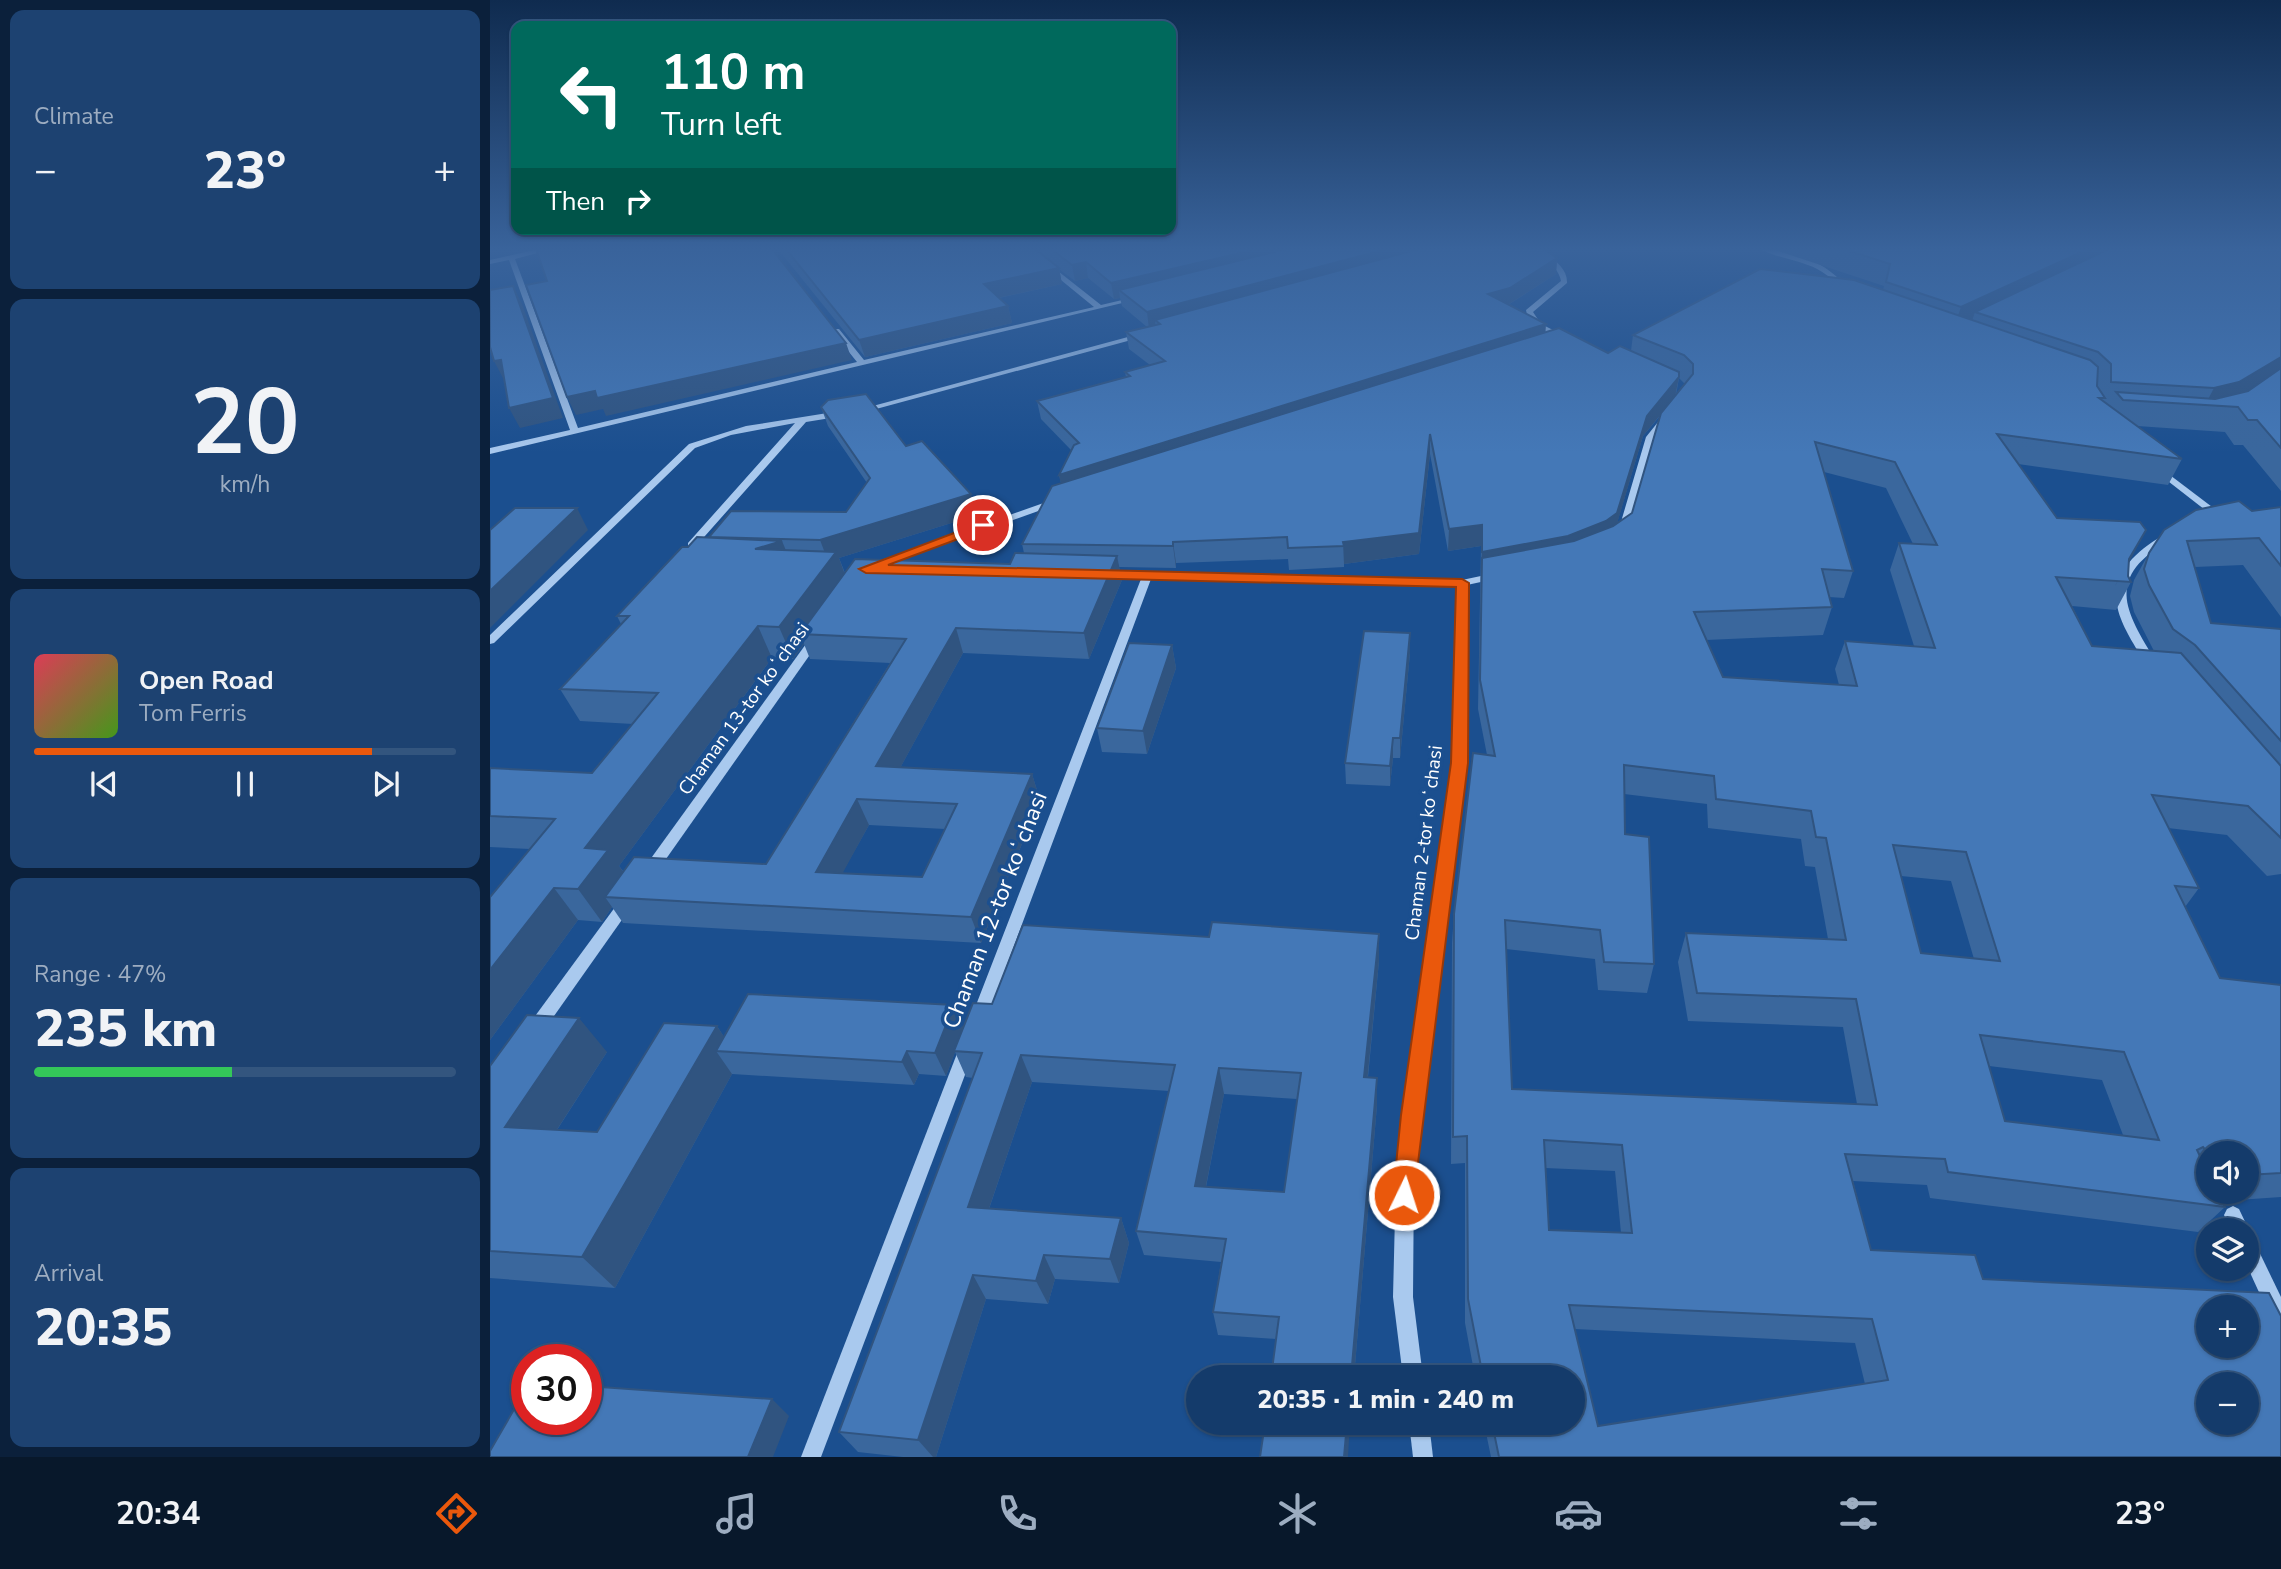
<!DOCTYPE html>
<meta charset="utf-8">
<style>
body{margin:0;font-family:"Nunito Sans",sans-serif;background:#1d4271;color:#f1f3f6;height:100vh;display:flex;flex-direction:column;font-size:26px;white-space:nowrap}
*{box-sizing:border-box;margin:0}
p{font-size:23px;color:#9dadc1}
.icon{flex:none;width:38px;height:38px;fill:none;stroke:currentColor;stroke-width:2;stroke-linecap:round;stroke-linejoin:round}
.map{position:relative;flex:1;overflow:hidden}
.panel{display:flex;flex-direction:column;gap:10px;padding:10px;background:#0b203b;width:490px}
.panel>*{flex:none}
.hud{position:absolute;left:21px;top:21px;width:665px;height:214px;border-radius:14px;box-shadow:0 2px 5px #0004,0 0 0 2px #33557e;background:#00695c;color:#fff;overflow:hidden}
.fabs{position:absolute;left:1706px;top:1141px;display:grid;gap:14px}
.fabs a{display:grid;place-items:center;width:63px;height:63px;border-radius:50%;background:#143b6b;box-shadow:0 2px 5px #0004,0 0 0 2px #33557e;font-size:35px}
.speed{position:absolute;left:21px;top:1344px;display:flex;gap:14px;font-size:35px;font-weight:700;text-align:center}
.speed>*{display:grid;place-content:center;width:91px;height:91px;border-radius:50%;background:#143b6b;box-shadow:0 2px 5px #0004,0 0 0 2px #33557e;line-height:1}
.speed .limit{border:10px solid #d22;background:#fff;color:#111}
.pin{position:absolute;display:grid;place-items:center;width:60px;height:60px;color:#fff;margin:-30px;border:4px solid #fff;border-radius:50%;box-shadow:0 2px 7px #0007}
.me{position:absolute;width:77px;margin:-38px;rotate:4deg;stroke-linejoin:round;filter:drop-shadow(0 0 5px #0008)}
.turn{display:flex;align-items:center;gap:24px;height:147px;padding:0 35px;font-size:32px}
.turn .icon{width:91px;height:91px;stroke-width:2.5}
.turn b{display:block;font-size:49px;line-height:60px}
.then{display:flex;align-items:center;height:66px;padding:0 35px;background:#0003;gap:14px;font-size:26px}
.big{font-size:52px;font-weight:800;line-height:1.1}
.panel .card{flex:1;display:flex;flex-direction:column;justify-content:center;gap:10px;min-width:0;padding:0 24px;border-radius:14px;background:#1d4271}
.panel .dial{align-items:center;gap:0}
.dial b{font-size:91px;line-height:1}
.song{display:flex;align-items:center;gap:21px}
.cover{width:84px;height:84px;border-radius:10px;background:linear-gradient(135deg,hsl(350 70% 55%),hsl(100 70% 35%))}
.played{height:7px;border-radius:4px;background:linear-gradient(90deg,#ea580c 80%,#33557e 80%)}
.keys{display:flex;justify-content:space-around;direction:ltr}
.heat{display:flex;justify-content:space-between;align-items:center;font-size:38px;direction:ltr}
.charge{height:10px;border-radius:5px;background:linear-gradient(90deg,#34c759 47%,#33557e 0)}
.trip{position:absolute;left:696px;top:1365px;width:399px;height:70px;border-radius:35px;background:#143b6b;box-shadow:0 2px 5px #0004,0 0 0 2px #33557e;font-weight:800;line-height:70px;text-align:center}
.dock{display:flex;height:112px;justify-content:space-around;align-items:center;background:#08182b;color:#9dadc1}
.dock .icon{width:49px;height:49px}
.dock .current{color:#ea580c}
.dock b{font-size:32px;color:#f1f3f6}
main{display:flex;flex:1;min-height:0}
.map>svg:first-child{display:block}
</style>
<main>
<section class="panel">
<div class="card"><p>Climate</p>
<div class="heat"><a>−</a><b class="big">23°</b><a>+</a></div>
</div>
<div class="card dial"><b>20</b><p>km/h</p></div>
<div class="card">
<div class="song"><i class="cover"></i><div><b>Open Road</b><p>Tom Ferris</p></div></div>
<div class="played"></div>
<div class="keys"><svg class="icon" aria-label="previous" viewBox="0 0 24 24"><path d="M18 5L8 12l10 7zM5 5v14"/></svg><svg class="icon" aria-label="pause" viewBox="0 0 24 24"><path d="M8 5v14M16 5v14"/></svg><svg class="icon" aria-label="next" viewBox="0 0 24 24"><path d="M6 5l10 7-10 7zM19 5v14"/></svg></div>
</div>
<div class="card"><p>Range · 47%</p><b class="big">235 km</b><div class="charge"></div></div>
<div class="card"><p>Arrival</p><b class="big">20:35</b></div>
</section>
<div class="map">
<svg width="1791" height="1457" viewBox="0 0 1791 1457">
<rect width="100%" height="100%" fill="#1b4f8f"/>
<g fill="none" stroke-linecap="round" stroke-linejoin="round">
<g fill="#a9c9ee" fill-rule="evenodd">
<polygon points="49,249 62,249 25,259 88,428 367,362 342,331 346,329 349,329 374,360 604,307 533,249 540,249 611,305 645,297 649,299 0,454 0,448 80,430 19,260 0,264 0,260"/>
<path d="M1034,249C1052,249 1078,264 1077,283L1043,312L1051,324L1077,337V341C1061,340 1038,326 1036,310L1071,281C1068,263 1048,259 1034,249Z"/>
<path d="M1270,249C1301,249 1342,263 1358,291L1352,292C1331,259 1300,264 1270,249Z"/>
<polygon points="649,334 656,336 375,412 368,410"/>
<polygon points="350,411 353,412 353,416 316,422 207,545 207,552 203,553 198,550 198,543 305,423 241,435 205,448 4,643 0,644 0,635 199,444 256,426"/>
<polygon points="1172,417 1179,419 1164,437 1138,532 1137,534 1129,534 1128,532 1156,437"/>
<polygon points="1668,466 1734,516 1734,520 1728,520 1665,471 1665,467"/>
<polygon points="565,499 570,502 568,504 388,568 384,569 379,566 380,564"/>
<path d="M1678,534L1682,535V539C1614,577 1634,609 1667,663L1661,667L1655,663C1635,628 1609,596 1642,559C1652,549 1664,539 1678,534Z"/>
<polygon points="615,572 972,580 1005,573 1010,576 1009,578 977,585 976,763 924,1175 923,1297 933,1377 913,1377 903,1297 906,1175 964,763 967,586 661,579 497,1018 495,1023 489,1025 483,1023 481,1018 651,579 611,577 611,573"/>
<polygon points="325,636 331,639 164,876 159,877 154,876 152,872 154,868 321,637"/>
<polygon points="136,897 141,899 143,903 141,907 52,1033 46,1035 40,1033 38,1028 40,1023 131,899"/>
<polygon points="476,1044 482,1046 484,1051 331,1457 311,1457 468,1051 470,1046"/>
<polygon points="1743,1206 1749,1209 1759,1230 1757,1235 1757,1230 1741,1230 1734,1215 1737,1209"/>
<polygon points="1757,1236 1763,1239 1791,1297 1791,1328 1784,1325 1757,1266"/>
<polygon points="919,1423 939,1423 943,1457 923,1457"/>
</g>
</g>
<g fill="#3a679d" fill-rule="evenodd">
<path d="M288,249H1054L1067,258L1066,274L1018,305L1055,333L1118,353L1141,351L1143,335L1393,290L1394,286L1282,249H1791V491L1753,445H1744L1735,432L1647,426L1692,459L1678,485L1528,464L1567,518L1638,562V576L1641,582L1626,610L1582,606L1602,646L1664,651L1644,612L1640,596L1644,580L1659,553L1762,511L1791,507V617L1753,565L1705,567L1721,623L1791,629V874L1777,876L1737,835L1678,828L1709,888L1695,907L1730,978L1791,985V1197L1733,1201L1735,1207L1708,1232L1440,1198L1437,1185L1363,1181L1381,1250L1493,1279L1791,1457H1001L994,1423H1083V1377H985L975,1323V1163L961,1164L962,943L964,914L997,755L988,709L991,546L958,551L940,454L929,554L854,564V567L799,570L798,559L686,563V568L629,567L632,580L599,659L473,653L410,768L542,774L550,800L491,943L133,923L122,907L112,922L88,920L0,1040V897L40,849L0,847V768L102,773L143,724L90,721L70,689L131,624L127,616L198,547L219,537L356,512L377,483L338,426L331,407L416,446L487,515L349,558L355,573L520,564L534,553L532,544L571,483L569,475L581,450L551,419L547,401L636,377L635,372L660,365L639,349L636,332L657,327L632,306L630,298L624,299L598,278L585,281L569,269L572,284L509,298L518,306L522,323L375,357ZM1189,378L1195,384L1186,395ZM1170,416L1142,513L1127,523L1153,436ZM1334,472L1396,488L1423,544L1409,543L1400,570L1424,646L1355,641L1345,669L1349,685L1233,677L1216,640L1333,635L1342,607L1339,597L1354,598L1363,571ZM314,644L320,659L400,663L276,864L134,872L129,866L282,658L303,659ZM1134,794L1217,804L1218,828L1311,839L1315,866L1325,867L1338,939L1196,933L1188,962L1198,1021L1353,1027L1367,1104L1022,1089L1016,949L1105,959L1108,990L1157,993L1164,964L1135,834ZM379,825L455,829L432,877L352,873ZM1411,876L1461,881L1484,959L1431,953ZM1499,1066L1612,1080L1633,1135L1515,1121ZM1718,1153H1757V1192H1718ZM1055,1168L1125,1171L1131,1233L1059,1230ZM1085,1329L1365,1343L1375,1384L1108,1426Z"/>
<polygon points="920,633 920,653 910,758 903,758 900,786 856,784 855,763"/>
<polygon points="682,645 686,668 657,754 612,752 607,728"/>
<path d="M889,934V961L878,1077L887,1105L864,1377H781L786,1339L728,1335L723,1312L731,1262L654,1255L646,1231L679,1091L542,1082L499,1209L631,1218L639,1243L629,1283L565,1279L558,1304L496,1299L446,1457H413L368,1452L349,1432L483,1078L476,1077L465,1052L456,1076L429,1074L424,1085L242,1074L125,1288L0,1278V1066L117,1052L67,1130L107,1132L227,1026L234,1037L473,1028L502,1004L719,937ZM734,1094L807,1099L794,1192L716,1187Z"/>
</g>
<g fill="#305480">
<polygon points="768,249 798,249 629,290 630,298 624,299 621,283"/>
<polygon points="897,249 954,249 670,324 665,320 666,327 659,329 657,312"/>
<polygon points="1598,249 1613,249 1608,261 1485,312 1482,321 1463,330 1471,307"/>
<polygon points="1067,258 1066,274 1019,304 997,311 998,294"/>
<polygon points="596,262 598,278 585,281 582,265"/>
<polygon points="569,268 572,284 498,300 494,284"/>
<polygon points="23,286 32,304 73,418 30,428 19,408"/>
<polygon points="518,306 522,323 375,357 369,340"/>
<polygon points="1056,324 1055,341 573,494 569,475"/>
<polygon points="356,343 362,360 116,416 113,409 86,415 77,397"/>
<polygon points="1791,357 1791,372 1736,407 1715,405 1724,388"/>
<polygon points="11,360 14,380 4,361"/>
<polygon points="1189,377 1185,397 1153,436 1124,534 992,558 990,574 992,552 1157,416"/>
<polygon points="940,434 940,454 929,554 854,564 853,542"/>
<polygon points="481,494 487,515 349,558 358,583 310,634 314,644 303,659 289,627 338,561 330,540"/>
<polygon points="87,508 98,530 0,628 0,591"/>
<polygon points="992,525 991,546 958,551 959,529"/>
<polygon points="1656,530 1642,557 1625,586 1639,559"/>
<polygon points="292,541 305,572 265,549"/>
<polygon points="683,542 686,563 686,568 683,546"/>
<polygon points="627,556 632,580 599,659 594,633"/>
<polygon points="268,626 282,658 129,866 141,882 115,897 122,907 112,922 88,889 95,848"/>
<polygon points="466,628 473,653 397,792 386,766"/>
<polygon points="920,633 920,653 910,758 910,738"/>
<polygon points="682,645 686,668 657,754 653,731"/>
<polygon points="903,738 903,758 900,786 900,766"/>
<polygon points="542,774 550,800 491,943 481,917"/>
<polygon points="367,799 379,825 339,898 326,872"/>
<polygon points="64,888 88,920 0,1040 0,970"/>
<polygon points="889,934 889,961 875,1103 874,1077"/>
<polygon points="464,1005 474,1029 456,1076 445,1053"/>
<polygon points="89,1018 117,1052 48,1159 15,1127"/>
<polygon points="227,1026 244,1052 226,1051 242,1074 125,1288 92,1257"/>
<polygon points="417,1051 429,1074 424,1085 412,1062"/>
<polygon points="531,1055 542,1082 491,1232 478,1207"/>
<polygon points="729,1068 734,1094 711,1211 705,1186"/>
<polygon points="887,1078 887,1105 864,1377 861,1377"/>
<polygon points="631,1218 639,1243 629,1283 620,1259"/>
<polygon points="554,1255 565,1279 558,1304 546,1281"/>
<polygon points="483,1275 496,1299 446,1457 443,1457 428,1440"/>
<polygon points="282,1399 299,1416 283,1457 258,1457"/>
<polygon points="857,1423 860,1423 858,1457 854,1457"/>
</g>
<g fill="#4478b7" stroke="#305480" stroke-width="2" fill-rule="evenodd">
<polygon points="46,249 282,249 356,343 107,398 105,391 77,397 36,285 57,281"/>
<polygon points="296,249 545,249 569,268 494,284 518,306 369,340"/>
<polygon points="561,249 768,249 621,283 596,262 582,265"/>
<polygon points="796,249 897,249 657,312 629,290"/>
<polygon points="929,249 1054,249 1067,258 1020,288 998,294 1056,324 569,475 584,445 589,443 547,401 640,376 635,372 675,361 636,332 670,324 665,320"/>
<polygon points="1353,249 1598,249 1471,307 1396,282 1400,264"/>
<polygon points="1619,249 1791,249 1791,357 1749,382 1724,388 1621,382 1621,364 1608,352 1485,312"/>
<path d="M1270,269L1364,280L1600,360L1608,367L1607,386L1615,398H1609L1692,459L1507,434L1567,518L1650,522L1656,530L1639,559L1638,576L1641,582L1566,577L1602,646L1691,653L1791,766V838L1758,806L1662,795L1709,888L1685,886L1730,978L1791,985V1173L1757,1175V1153H1718L1713,1147L1707,1150L1718,1173V1192H1728L1735,1207L1458,1172L1455,1159L1355,1154L1381,1250L1485,1255L1493,1279L1779,1293L1791,1316V1457H1009L1002,1423H1083V1377H993L978,1299L977,1136L963,1137L964,914L983,753L1005,756L990,680L992,558L1084,541L1123,526L1142,513L1171,413L1203,374V364L1194,355L1143,335ZM1325,442L1405,462L1447,545L1409,543L1445,648L1355,641L1367,686L1233,677L1204,612L1342,607L1332,569L1363,571ZM1134,765L1224,776L1226,799L1321,811L1326,837L1336,838L1356,940L1196,933L1207,993L1366,999L1387,1105L1022,1089L1015,920L1110,930L1114,962L1164,964L1159,837L1135,834ZM1403,845L1476,852L1510,961L1431,953ZM1490,1035L1634,1052L1669,1140L1515,1121ZM1054,1140L1132,1145L1142,1233L1059,1230ZM1079,1305L1382,1319L1398,1380L1108,1426ZM1718,1307H1757V1346H1718ZM1718,1384H1757V1423H1718Z"/>
<polygon points="23,286 63,398 19,408 11,360 4,361 0,347 0,290"/>
<polygon points="1069,328 1118,353 1130,346 1189,372 1189,377 1157,416 1127,513 1116,521 1078,536 992,552 992,525 959,529 940,434 929,533 853,542 854,546 798,548 797,537 683,542 683,546 532,544 562,486"/>
<polygon points="1791,368 1791,448 1767,420 1758,420 1748,407 1633,400 1626,392 1725,399 1758,391"/>
<polygon points="376,394 416,446 432,441 481,494 330,540 219,537 241,511 356,512 380,478 331,407 338,400"/>
<polygon points="1749,501 1762,511 1791,507 1791,566 1769,538 1697,541 1721,623 1791,629 1791,741 1705,645 1683,629 1659,585 1654,569 1659,553 1674,530 1706,510"/>
<polygon points="25,508 87,508 0,591 0,530"/>
<polygon points="207,537 292,541 265,549 346,552 289,627 268,626 95,848 118,850 88,889 64,888 0,970 0,897 65,819 0,816 0,768 102,773 168,693 70,689 139,616 127,616 192,547 198,547"/>
<path d="M525,553L627,556L594,633L466,628L386,766L542,774L481,917L115,897L144,857L276,864L416,639L310,634L365,559L520,564ZM367,799L467,804L432,877L326,872Z"/>
<polygon points="874,631 920,633 910,738 903,738 900,766 855,763"/>
<polygon points="639,643 682,645 653,731 607,728"/>
<path d="M722,922L889,934L874,1077L887,1078L861,1377H781L789,1317L723,1312L736,1239L646,1231L685,1065L531,1055L478,1207L631,1218L620,1259L554,1255L546,1281L483,1275L428,1440L349,1432L492,1053L464,1051L483,1003L502,1004L533,925L719,937ZM729,1068L811,1073L794,1192L705,1186Z"/>
<polygon points="258,994 464,1005 445,1053 417,1051 412,1062 226,1051"/>
<polygon points="37,1015 89,1018 15,1127 107,1132 174,1023 227,1026 92,1257 0,1251 0,1066"/>
<polygon points="96,1386 282,1399 258,1457 0,1457 0,1451 37,1387 37,1419 96,1419"/>
<polygon points="775,1423 857,1423 854,1457 770,1457"/>
</g>
<linearGradient id="sky" x2="0" y2="1"><stop stop-color="#0f2b4f"/><stop offset="0.55" stop-color="#39639b"/><stop offset="1" stop-color="#39639b" stop-opacity="0"/></linearGradient>
<rect width="1791" height="453" fill="url(#sky)"/>
<polygon fill="#ea580c" stroke="#983908" stroke-width="2" points="493,522 500,525 498,528 398,565 972,579 979,583 978,763 923,1203 914,1206 906,1203 903,1195 911,1115 961,763 966,587 376,573 369,569"/>
<g text-anchor="middle" dominant-baseline="central" stroke-width="7" stroke-linejoin="round" paint-order="stroke">
<g font-size="19" fill="#fff" stroke="#1b4f8f">
<text transform="translate(254 709) rotate(-54)">Chaman 13-tor koʻchasi</text>
<text transform="translate(934 843) rotate(-83)">Chaman 2-tor koʻchasi</text>
</g>
<g font-size="23" fill="#fff" stroke="#1b4f8f">
<text transform="translate(505 910) rotate(-69)">Chaman 12-tor koʻchasi</text>
</g>
</g>
</svg>
<div class="fabs">
<a><svg class="icon" aria-label="sound" viewBox="0 0 24 24"><path d="M4 9h4l5-4v14l-5-4H4zM17 9q2 3 0 6"/></svg></a>
<a><svg class="icon" aria-label="layers" viewBox="0 0 24 24"><path d="M12 4l9 5-9 5-9-5zM3 14l9 5 9-5"/></svg></a>
<a>+</a>
<a>−</a>
</div>
<div class="speed"><div class="limit">30</div></div>
<div class="pin" style="left:493px;top:525px;background:#d93025"><svg class="icon" aria-label="arrive" viewBox="0 0 24 24"><path d="M6 21V4h12l-3 4 3 4H6"/></svg></div>
<svg class="me" style="left:914px;top:1195px" viewBox="-20 -20 40 40"><circle r="17" fill="#ea580c" stroke="#fff" stroke-width="3"/><path d="M0-11L8 9 0 5-8 9z" fill="#fff"/></svg>
<div class="trip">20:35 · 1 min · 240 m</div>
<div class="hud">
<div class="turn"><svg class="icon" aria-label="left" viewBox="0 0 24 24"><path d="M17 20v-9H6M10 6l-5 5 5 5"/></svg><div><b>110 m</b>Turn left</div></div>
<div class="then">Then<svg class="icon" aria-label="right" viewBox="0 0 24 24"><path d="M7 20v-9h11M14 6l5 5-5 5"/></svg></div>
</div>
</div>
</main>
<nav class="dock">
<b>20:34</b>
<svg class="icon current" aria-label="directions" viewBox="0 0 24 24"><path d="M12 3l9 9-9 9-9-9zM9 14v-3h6M13 9l2 2-2 2"/></svg>
<svg class="icon" aria-label="music" viewBox="0 0 24 24"><path d="M9 18V5l10-2v13"/><circle cx="6" cy="18" r="3"/><circle cx="16" cy="16" r="3"/></svg>
<svg class="icon" aria-label="phone" viewBox="0 0 24 24"><path d="M5 4h4l2 5-3 2q2 4 5 5l2-3 5 2v4C11 20 4 13 5 4z"/></svg>
<svg class="icon" aria-label="climate" viewBox="0 0 24 24"><path d="M12 3v18M4 7l16 10M4 17L20 7"/></svg>
<svg class="icon" aria-label="car" viewBox="0 0 24 24"><path d="M5 17H2v-5l4-1 3-4h7l3 4 3 1v5h-3M9 17h6M6 11h13"/><circle cx="7" cy="17" r="2"/><circle cx="17" cy="17" r="2"/></svg>
<svg class="icon" aria-label="filters" viewBox="0 0 24 24"><path d="M4 7h16M4 17h16"/><circle cx="9" cy="7" r="2"/><circle cx="15" cy="17" r="2"/></svg>
<b>23°</b>
</nav>
